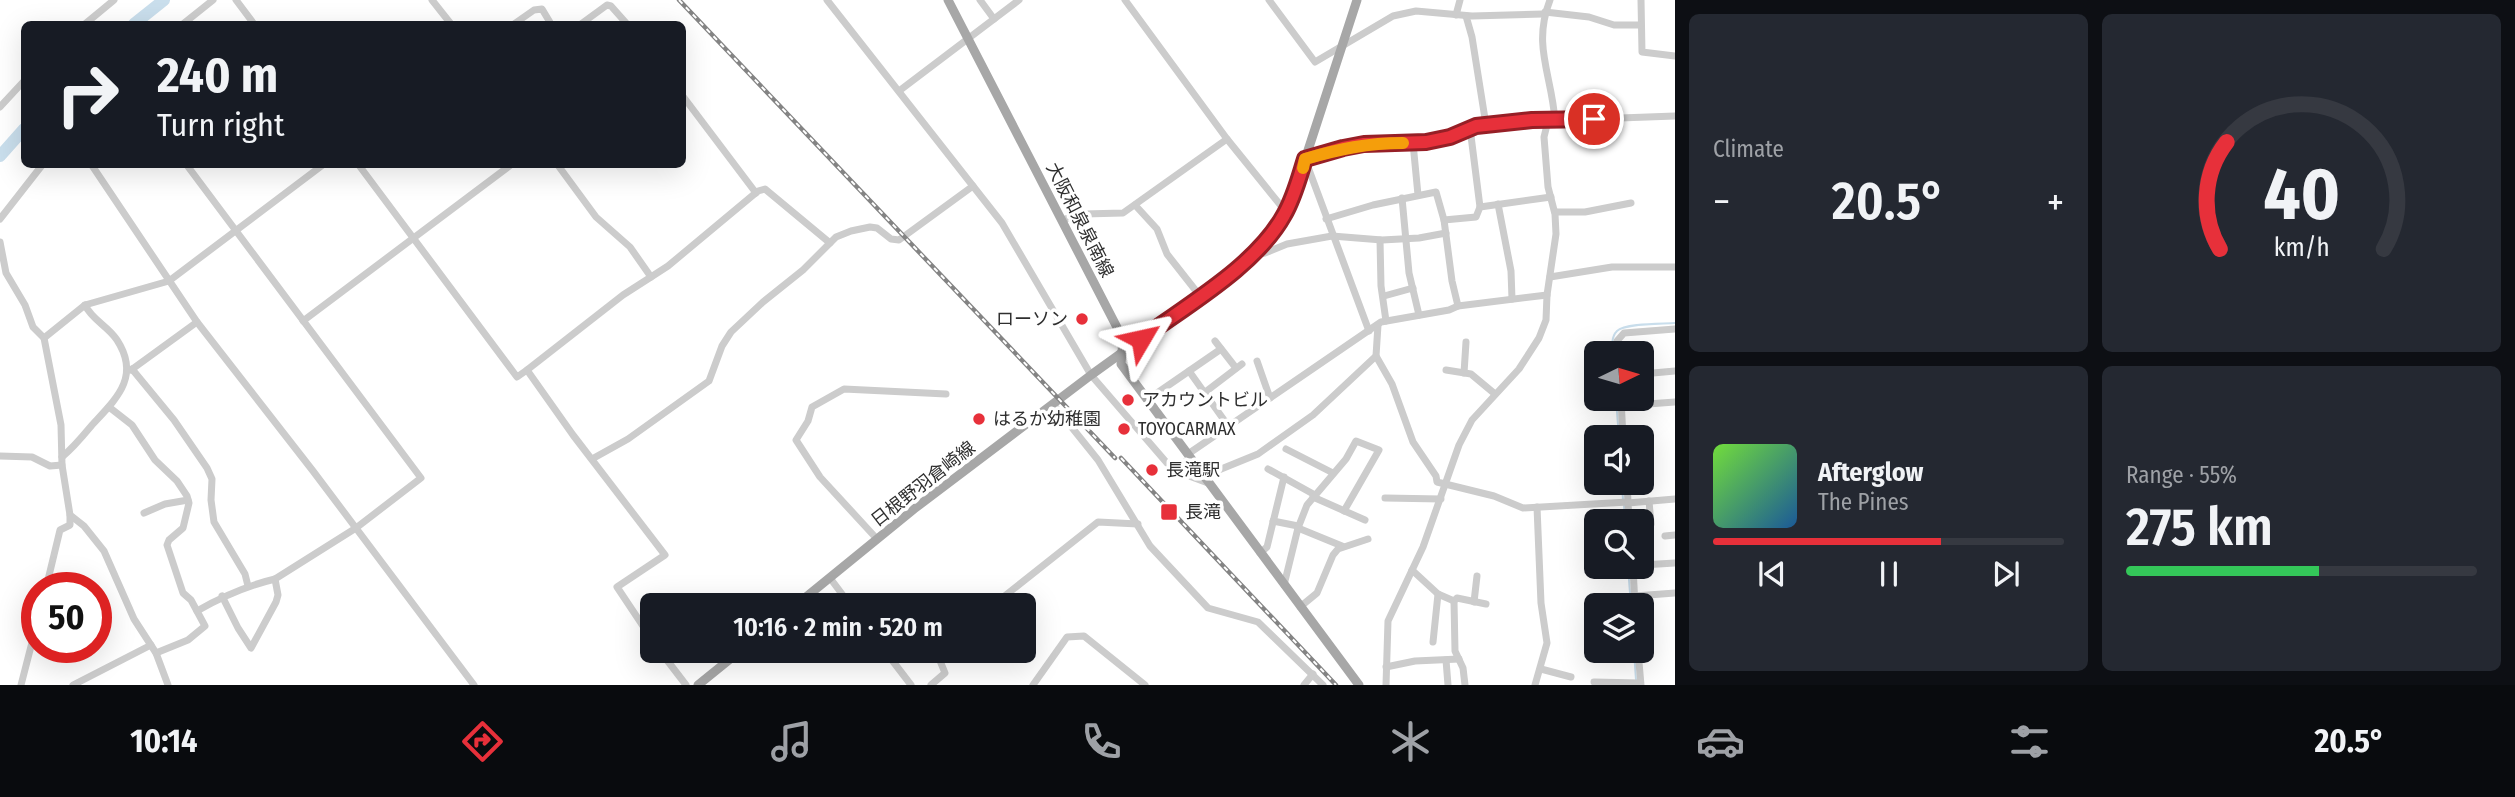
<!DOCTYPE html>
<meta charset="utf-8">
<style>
body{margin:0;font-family:"Fira Sans Condensed","Noto Sans JP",sans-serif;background:#242831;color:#f1f3f6;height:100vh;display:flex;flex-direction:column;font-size:26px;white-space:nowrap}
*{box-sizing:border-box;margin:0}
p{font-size:23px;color:#9ea1a6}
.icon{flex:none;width:38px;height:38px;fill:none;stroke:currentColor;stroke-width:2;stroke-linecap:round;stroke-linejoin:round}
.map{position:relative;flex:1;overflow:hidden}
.panel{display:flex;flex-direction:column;gap:14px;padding:14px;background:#0d0f14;width:840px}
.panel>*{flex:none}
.guide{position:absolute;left:21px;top:21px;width:665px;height:147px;border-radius:10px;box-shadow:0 7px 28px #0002;background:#171b24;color:#f1f3f6;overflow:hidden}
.needle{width:46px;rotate:85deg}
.tools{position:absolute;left:1584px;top:341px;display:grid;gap:14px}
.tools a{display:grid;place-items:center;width:70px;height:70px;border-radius:10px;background:#171b24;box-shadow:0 7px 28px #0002;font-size:35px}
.speed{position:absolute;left:21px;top:572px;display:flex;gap:14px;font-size:35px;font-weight:700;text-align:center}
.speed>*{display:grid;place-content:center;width:91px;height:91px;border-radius:50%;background:#171b24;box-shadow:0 7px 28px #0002;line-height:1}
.speed .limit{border:10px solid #d22;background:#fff;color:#111}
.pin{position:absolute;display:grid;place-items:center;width:60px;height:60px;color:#fff;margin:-30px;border:4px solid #fff;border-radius:50%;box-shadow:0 2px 7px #0007}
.me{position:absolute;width:77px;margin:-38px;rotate:54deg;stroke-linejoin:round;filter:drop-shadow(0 0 5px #0008)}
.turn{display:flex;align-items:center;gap:24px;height:147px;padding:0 21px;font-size:32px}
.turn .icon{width:91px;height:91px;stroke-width:2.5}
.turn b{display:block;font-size:49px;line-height:60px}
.big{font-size:52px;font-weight:600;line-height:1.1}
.panel .tile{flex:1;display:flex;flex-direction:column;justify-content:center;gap:10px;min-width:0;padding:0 24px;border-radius:10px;background:#242831}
.panel .dial{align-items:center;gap:0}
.dial svg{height:182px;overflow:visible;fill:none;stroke:#363941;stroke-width:7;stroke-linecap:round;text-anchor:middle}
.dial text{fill:#f1f3f6;stroke:none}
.song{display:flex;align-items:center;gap:21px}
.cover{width:84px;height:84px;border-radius:10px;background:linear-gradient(135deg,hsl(100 70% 55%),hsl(210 70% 35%))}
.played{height:7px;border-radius:4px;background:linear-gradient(90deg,#e7303a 65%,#363941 65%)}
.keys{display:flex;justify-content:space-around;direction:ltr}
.heat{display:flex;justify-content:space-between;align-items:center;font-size:38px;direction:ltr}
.charge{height:10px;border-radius:5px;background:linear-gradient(90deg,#34c759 55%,#363941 0)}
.panel .tiles{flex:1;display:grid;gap:14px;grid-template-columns:repeat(2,1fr)}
.trip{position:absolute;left:640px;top:593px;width:396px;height:70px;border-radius:10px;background:#171b24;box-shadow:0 7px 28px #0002;font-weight:600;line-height:70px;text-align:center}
.tab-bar{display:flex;height:112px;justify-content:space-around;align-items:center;background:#090b0e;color:#9ea1a6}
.tab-bar .icon{width:49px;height:49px}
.tab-bar .current{color:#e7303a}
.tab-bar b{font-size:32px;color:#f1f3f6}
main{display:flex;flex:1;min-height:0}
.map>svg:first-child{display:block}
</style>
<main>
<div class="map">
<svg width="1675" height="685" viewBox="0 0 1675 685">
<rect width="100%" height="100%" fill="#fff"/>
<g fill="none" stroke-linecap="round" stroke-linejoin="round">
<g stroke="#c9deec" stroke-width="2">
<path d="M1613,354C1612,346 1611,337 1617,331C1625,323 1663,324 1675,323"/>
<polyline points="1616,399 1619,438"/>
<polyline points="1622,483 1623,500"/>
<polyline points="1624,505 1625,522"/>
<polyline points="1628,567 1631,606"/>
<polyline points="1634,651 1636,680"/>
</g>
<g stroke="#c9deec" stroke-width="12">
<polyline points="134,24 164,0"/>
<polyline points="0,156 24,129"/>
</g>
<g stroke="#ccc" stroke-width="7">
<polyline points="236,0 254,24"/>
<polyline points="432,0 451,24"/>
<polyline points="827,0 1002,223 1091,375 1173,470 1191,458"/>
<polyline points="980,0 994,19"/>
<polyline points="1125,0 1227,139 1286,212"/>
<polyline points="1269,0 1315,62 1393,16 1416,11 1472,16 1543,14"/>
<path d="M1550,0C1532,46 1552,75 1555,121"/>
<polyline points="1641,0 1642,52 1675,56"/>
<polyline points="1545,12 1589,17 1614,25 1640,25"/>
<polyline points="1456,15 1460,0"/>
<polyline points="1466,16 1472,37 1486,125"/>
<polyline points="85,24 114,0"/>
<polyline points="183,24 213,0"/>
<polyline points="514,24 534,10 542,9 551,24"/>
<polyline points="581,24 607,5 611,6 627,24"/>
<polyline points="899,91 1019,0"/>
<polyline points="682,95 756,193"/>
<polyline points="0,107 24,81"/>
<polyline points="1470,128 1480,207"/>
<polyline points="1413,143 1418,195"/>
<polyline points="91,164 197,322 313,471 474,685"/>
<polyline points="186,164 421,478 356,528 275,579"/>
<polyline points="358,164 517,377 527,370"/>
<polyline points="557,164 596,217 630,247 651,277 623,295 527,370 573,435 665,555 617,587 653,641"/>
<polyline points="1402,198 1409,273 1419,315"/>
<polyline points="1498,204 1511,271 1512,299"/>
<polyline points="1135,205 1157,229 1167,254 1200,296"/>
<polyline points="1555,212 1585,212 1631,203"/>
<polyline points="0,219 43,164"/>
<polyline points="1326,219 1373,205 1436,192 1444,220 1452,281 1458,306"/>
<polyline points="1062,220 1084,214 1123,213 1227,139"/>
<polyline points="1444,220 1476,217 1480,207 1551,197"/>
<polyline points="1380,240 1381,286 1386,321"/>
<polyline points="0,242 6,273 25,305 33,327 44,338 61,425 62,465 70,515 84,526 104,551 134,619 156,653 168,685"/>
<polyline points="1254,255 1265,253 1287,244 1332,236 1382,240 1419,238 1446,233"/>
<polyline points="651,277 668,266 758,191 765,189 830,243"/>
<polyline points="1550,277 1612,267 1675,267"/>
<polyline points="1384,296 1413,288"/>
<polyline points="303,321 512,164"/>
<polyline points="1369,331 1305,159 1364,144 1426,142 1450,137 1470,128 1511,122 1675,116"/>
<polyline points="44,338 85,305 169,281 324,164"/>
<polyline points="1215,341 1236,368"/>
<polyline points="1617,354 1617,341 1624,333 1675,329"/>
<polyline points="1376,356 1392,384 1413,442 1436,476 1437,482 1494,496 1523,508 1628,502"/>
<polyline points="1257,361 1270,398"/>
<polyline points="132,369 174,420 207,468 212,479 211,500 214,522 245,574 248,586"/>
<polyline points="131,370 197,322"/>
<polyline points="1446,370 1471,374 1495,394"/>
<polyline points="1189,371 1229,427"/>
<polyline points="1464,373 1466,342"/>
<polyline points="1642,374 1675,371"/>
<polyline points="1204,393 1242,364"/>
<polyline points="1621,399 1623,438"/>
<polyline points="1147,400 1221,349"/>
<polyline points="1053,404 1098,460 1150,546 1208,608 1258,622 1323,685"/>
<polyline points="1621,406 1675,402"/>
<polyline points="109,407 132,425 155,460 177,481 187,496 189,503 183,528 169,540 167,545 183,593 191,600 205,626 188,640 156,653"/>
<polyline points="1286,449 1333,473"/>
<polyline points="1188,454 1381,322 1449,310 1458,306 1547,295"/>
<polyline points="0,456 32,457 50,466 62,465"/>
<path d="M62,457C74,447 82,437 92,425C116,399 141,377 117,340C108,326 92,320 85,305"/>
<polyline points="592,459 628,439 709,381 722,346 731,332 763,302 803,270 836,237 851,231 870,227 877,228 891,239 899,240 973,186"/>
<polyline points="1268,469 1315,495"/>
<polyline points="1173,470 1208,483"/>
<polyline points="1204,476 1258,454 1313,415 1376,356 1378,325"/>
<polyline points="1627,483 1629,522"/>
<polyline points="1313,497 1365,520"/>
<polyline points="1385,498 1441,499"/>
<polyline points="1649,501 1651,524"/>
<polyline points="1628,503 1675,499"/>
<polyline points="144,513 165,504 188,500"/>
<polyline points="1273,521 1298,526"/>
<polyline points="1298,528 1342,546"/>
<polyline points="1665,536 1675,535"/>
<polyline points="877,539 820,477 796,440 808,421 812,407 844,389 946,394"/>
<polyline points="1260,553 1267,547 1284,477"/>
<polyline points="1642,565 1675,563"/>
<polyline points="1633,567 1635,606"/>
<polyline points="1412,570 1438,594 1454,601"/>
<polyline points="830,578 851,606"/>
<polyline points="1284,585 1298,528 1307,505 1346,459 1356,441 1379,450 1344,511"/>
<polyline points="46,588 60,530 70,525 70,515"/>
<polyline points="1635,596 1675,593"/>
<polyline points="1474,602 1477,576"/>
<polyline points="992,606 1098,522 1138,524"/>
<polyline points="1300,607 1317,593 1333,555 1338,549 1368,539"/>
<path d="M197,611C223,596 246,586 275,579L278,595L276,602L251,648L238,628L222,596"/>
<polyline points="1433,642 1438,594"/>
<polyline points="660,651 686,685"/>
<polyline points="885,651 911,685"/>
<polyline points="1638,651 1641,685"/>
<polyline points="1446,660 1448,685"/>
<polyline points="1386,667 1415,661 1459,659"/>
<polyline points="1541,669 1571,677"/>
<polyline points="1594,682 1640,683"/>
<polyline points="21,685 37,623"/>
<polyline points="73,685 151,645"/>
<polyline points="931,685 945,673 936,651"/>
<polyline points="1033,685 1067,637 1084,636 1145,685"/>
<polyline points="1304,685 1313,674"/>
<polyline points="1386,685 1388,621 1423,547 1459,445 1472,420 1519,369 1539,338 1546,320 1547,295 1556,234 1555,214 1548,187 1544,137 1548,121"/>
<polyline points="1465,685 1463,668 1455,651 1454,601 1457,598 1486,604"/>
<polyline points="1535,685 1547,643 1541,603 1537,507"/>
</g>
<g stroke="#a7a7a7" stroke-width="9">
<polyline points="948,0 1123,339 1121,364 1359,685"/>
<polyline points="795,606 914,509 1091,375 1202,295 1262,247 1286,212 1298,181 1357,0"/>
<polyline points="698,685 740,651"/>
</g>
<g stroke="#848484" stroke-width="4.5">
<g id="rail">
<polyline points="679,0 1115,458"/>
<polyline points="1121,458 1336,685"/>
</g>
</g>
<use href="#rail" stroke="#fff" stroke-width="2" stroke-dasharray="5" stroke-linecap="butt"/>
</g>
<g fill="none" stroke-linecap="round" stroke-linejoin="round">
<g stroke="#961f26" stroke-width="18">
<path id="route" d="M1141,339C1187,305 1256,266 1284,215C1294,198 1299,178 1305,159L1343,148L1364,144L1426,142L1450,137L1476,126L1532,120L1594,119"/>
</g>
<use href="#route" stroke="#e7303a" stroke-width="12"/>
<path stroke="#f59e0b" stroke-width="12" d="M1303,168L1305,159C1339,149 1368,143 1403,143"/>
</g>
<g fill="#e7303a" stroke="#fff" stroke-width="2.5">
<circle cx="1082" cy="319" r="7"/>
<circle cx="1128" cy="400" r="7"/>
<circle cx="979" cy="419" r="7"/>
<circle cx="1124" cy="429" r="7"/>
<circle cx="1152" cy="470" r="7"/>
<rect x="1160" y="503" width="18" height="18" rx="3.5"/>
</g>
<g text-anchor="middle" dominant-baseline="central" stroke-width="7" stroke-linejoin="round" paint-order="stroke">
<g font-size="18" fill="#2f2f2f" stroke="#fff">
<text transform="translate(1080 220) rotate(63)">大阪和泉泉南線</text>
<text transform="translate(923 484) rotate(-38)">日根野羽倉崎線</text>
</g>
<g font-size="18" fill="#2f2f2f" stroke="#fff" text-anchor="start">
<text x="1068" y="319" text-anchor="end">ローソン</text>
<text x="1142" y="400">アカウントビル</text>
<text x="993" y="419">はるか幼稚園</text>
<text x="1138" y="429">TOYOCARMAX</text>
<text x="1166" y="470">長滝駅</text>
<text x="1185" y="512">長滝</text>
</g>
</g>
</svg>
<div class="tools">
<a><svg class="needle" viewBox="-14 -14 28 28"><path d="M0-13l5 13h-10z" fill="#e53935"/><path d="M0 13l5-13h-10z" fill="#9ea1a6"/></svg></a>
<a><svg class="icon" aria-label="sound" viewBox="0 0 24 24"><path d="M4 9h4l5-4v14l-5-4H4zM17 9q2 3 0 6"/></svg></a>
<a><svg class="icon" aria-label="search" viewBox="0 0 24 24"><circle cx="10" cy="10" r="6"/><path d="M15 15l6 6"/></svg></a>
<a><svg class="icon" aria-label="layers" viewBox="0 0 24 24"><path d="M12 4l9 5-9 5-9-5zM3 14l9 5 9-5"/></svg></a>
</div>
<div class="speed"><div class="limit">50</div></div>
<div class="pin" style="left:1594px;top:119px;background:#d93025"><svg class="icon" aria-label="arrive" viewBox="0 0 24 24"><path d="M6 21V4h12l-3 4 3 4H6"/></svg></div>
<svg class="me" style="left:1141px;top:339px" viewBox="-20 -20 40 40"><path d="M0-17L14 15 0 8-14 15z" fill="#e7303a" stroke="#fff" stroke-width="4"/></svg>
<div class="trip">10:16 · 2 min · 520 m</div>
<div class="guide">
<div class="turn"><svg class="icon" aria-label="right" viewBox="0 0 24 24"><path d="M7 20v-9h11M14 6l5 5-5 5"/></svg><div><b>240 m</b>Turn right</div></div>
</div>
</div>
<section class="panel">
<div class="tiles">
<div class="tile"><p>Climate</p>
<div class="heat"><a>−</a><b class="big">20.5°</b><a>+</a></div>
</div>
<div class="tile dial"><svg viewBox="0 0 100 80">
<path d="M14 69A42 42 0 1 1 86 69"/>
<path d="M14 69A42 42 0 0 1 17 22" stroke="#e7303a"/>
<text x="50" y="56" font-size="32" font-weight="700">40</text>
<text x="50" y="72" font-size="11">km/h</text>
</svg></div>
<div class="tile">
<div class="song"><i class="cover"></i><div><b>Afterglow</b><p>The Pines</p></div></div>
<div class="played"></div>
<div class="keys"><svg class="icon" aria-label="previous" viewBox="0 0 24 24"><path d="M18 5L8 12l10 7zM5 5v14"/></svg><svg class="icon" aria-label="pause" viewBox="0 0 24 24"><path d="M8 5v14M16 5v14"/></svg><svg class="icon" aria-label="next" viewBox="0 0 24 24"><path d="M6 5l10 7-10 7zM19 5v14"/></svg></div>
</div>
<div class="tile"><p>Range · 55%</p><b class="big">275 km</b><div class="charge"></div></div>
</div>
</section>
</main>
<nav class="tab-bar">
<b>10:14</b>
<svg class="icon current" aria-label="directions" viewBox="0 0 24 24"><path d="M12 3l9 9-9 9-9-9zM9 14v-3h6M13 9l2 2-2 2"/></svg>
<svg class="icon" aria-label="music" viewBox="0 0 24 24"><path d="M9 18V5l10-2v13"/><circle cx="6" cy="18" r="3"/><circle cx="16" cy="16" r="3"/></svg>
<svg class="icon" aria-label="phone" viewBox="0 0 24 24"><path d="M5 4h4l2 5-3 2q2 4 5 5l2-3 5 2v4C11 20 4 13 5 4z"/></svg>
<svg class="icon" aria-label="climate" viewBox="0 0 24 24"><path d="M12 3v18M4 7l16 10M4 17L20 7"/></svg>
<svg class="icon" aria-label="car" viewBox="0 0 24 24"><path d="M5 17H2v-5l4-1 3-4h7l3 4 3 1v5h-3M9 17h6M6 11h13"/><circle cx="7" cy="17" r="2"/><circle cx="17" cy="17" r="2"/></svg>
<svg class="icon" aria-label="filters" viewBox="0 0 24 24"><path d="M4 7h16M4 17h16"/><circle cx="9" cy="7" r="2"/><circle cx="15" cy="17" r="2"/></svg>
<b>20.5°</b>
</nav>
